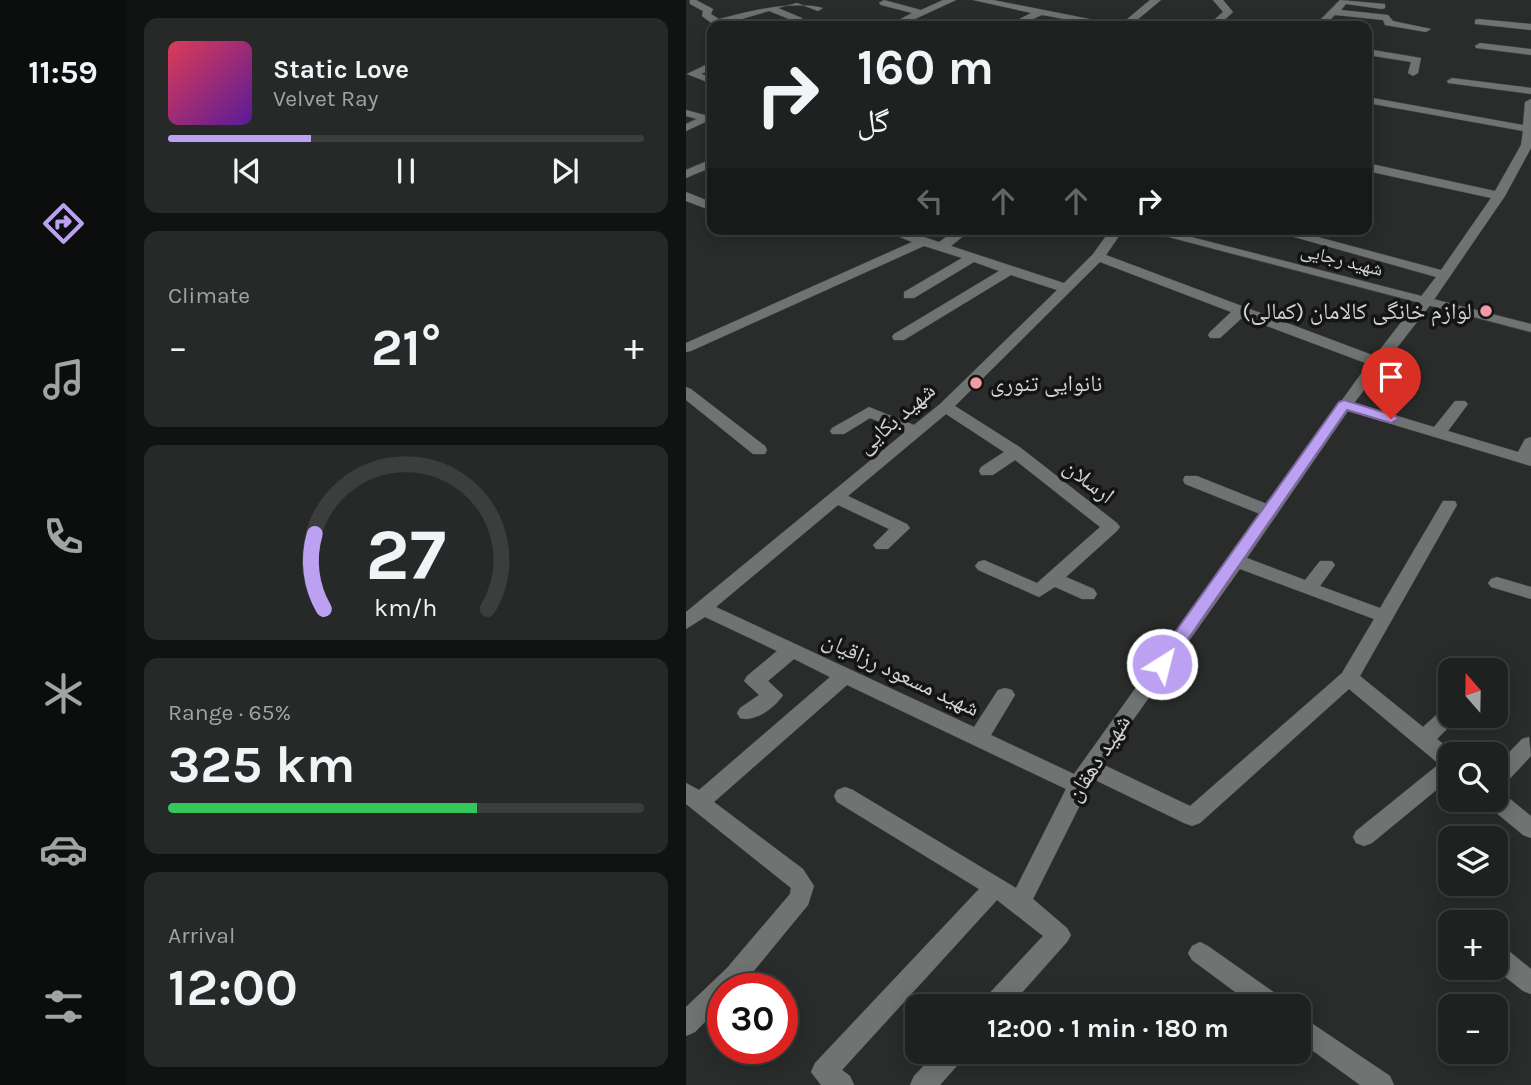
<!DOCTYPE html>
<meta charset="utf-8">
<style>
body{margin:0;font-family:Karla,"Noto Naskh Arabic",sans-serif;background:#272929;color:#f1f3f6;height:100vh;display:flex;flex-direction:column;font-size:26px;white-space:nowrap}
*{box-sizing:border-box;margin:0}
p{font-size:23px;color:#a1a3a5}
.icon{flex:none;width:38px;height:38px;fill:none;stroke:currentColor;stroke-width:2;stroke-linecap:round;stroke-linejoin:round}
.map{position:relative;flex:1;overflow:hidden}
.details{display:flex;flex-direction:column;gap:18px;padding:18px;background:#111212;width:560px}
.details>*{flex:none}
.guide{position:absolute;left:21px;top:21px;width:665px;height:214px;border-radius:14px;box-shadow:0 4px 18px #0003,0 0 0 2px #3c3e3e;background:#1f2120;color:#f1f3f6;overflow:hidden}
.needle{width:46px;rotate:340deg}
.tools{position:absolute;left:752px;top:658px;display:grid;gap:14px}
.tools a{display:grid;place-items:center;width:70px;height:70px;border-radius:14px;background:#1f2120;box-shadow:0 4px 18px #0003,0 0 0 2px #3c3e3e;font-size:35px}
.speed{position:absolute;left:21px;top:973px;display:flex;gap:14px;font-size:35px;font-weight:700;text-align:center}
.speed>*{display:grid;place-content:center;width:91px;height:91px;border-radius:50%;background:#1f2120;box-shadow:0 4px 18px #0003,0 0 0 2px #3c3e3e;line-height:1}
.speed .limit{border:10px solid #d22;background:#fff;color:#111}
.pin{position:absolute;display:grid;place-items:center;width:60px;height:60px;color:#fff;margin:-72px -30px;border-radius:50% 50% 50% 0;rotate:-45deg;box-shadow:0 0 7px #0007}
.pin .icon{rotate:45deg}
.me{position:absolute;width:77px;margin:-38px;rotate:36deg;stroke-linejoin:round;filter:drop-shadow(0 0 5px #0008)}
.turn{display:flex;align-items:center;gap:24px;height:147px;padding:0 35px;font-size:32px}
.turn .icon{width:91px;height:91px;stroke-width:2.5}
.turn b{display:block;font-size:49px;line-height:60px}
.lanes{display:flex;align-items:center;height:66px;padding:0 35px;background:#0003;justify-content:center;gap:35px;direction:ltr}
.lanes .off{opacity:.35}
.big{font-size:52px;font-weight:700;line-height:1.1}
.details .widget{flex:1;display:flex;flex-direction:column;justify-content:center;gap:10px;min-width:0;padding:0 24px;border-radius:14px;background:#272929}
.details .dial{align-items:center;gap:0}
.dial svg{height:182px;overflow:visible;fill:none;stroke:#3c3e3e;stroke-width:7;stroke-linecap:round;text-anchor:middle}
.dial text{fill:#f1f3f6;stroke:none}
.song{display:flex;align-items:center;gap:21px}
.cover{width:84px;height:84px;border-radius:10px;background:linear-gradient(135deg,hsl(350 70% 55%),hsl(270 70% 35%))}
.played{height:7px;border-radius:4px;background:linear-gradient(90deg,#bca0f2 30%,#3c3e3e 30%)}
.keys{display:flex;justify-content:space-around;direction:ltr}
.heat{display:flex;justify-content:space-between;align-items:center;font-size:38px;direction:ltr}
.charge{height:10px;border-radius:5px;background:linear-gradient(90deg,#34c759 65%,#3c3e3e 0)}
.trip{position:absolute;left:219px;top:994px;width:406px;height:70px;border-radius:14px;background:#1f2120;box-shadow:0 4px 18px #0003,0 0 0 2px #3c3e3e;font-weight:700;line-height:70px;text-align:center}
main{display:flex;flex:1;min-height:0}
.dock{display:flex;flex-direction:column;width:126px;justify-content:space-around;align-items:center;background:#0c0d0d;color:#a1a3a5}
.dock .icon{width:49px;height:49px}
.dock .current{color:#bca0f2}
.dock b{font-size:32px;color:#f1f3f6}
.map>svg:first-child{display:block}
</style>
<main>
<nav class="dock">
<b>11:59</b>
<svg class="icon current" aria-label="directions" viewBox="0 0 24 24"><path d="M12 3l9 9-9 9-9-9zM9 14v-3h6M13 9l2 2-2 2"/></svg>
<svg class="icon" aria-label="music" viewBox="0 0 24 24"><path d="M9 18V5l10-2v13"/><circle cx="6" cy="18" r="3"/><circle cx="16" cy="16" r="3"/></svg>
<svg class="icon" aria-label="phone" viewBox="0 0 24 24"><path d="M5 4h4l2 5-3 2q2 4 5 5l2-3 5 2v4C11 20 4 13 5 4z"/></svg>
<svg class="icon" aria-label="climate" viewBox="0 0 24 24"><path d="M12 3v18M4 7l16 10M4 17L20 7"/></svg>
<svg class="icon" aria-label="car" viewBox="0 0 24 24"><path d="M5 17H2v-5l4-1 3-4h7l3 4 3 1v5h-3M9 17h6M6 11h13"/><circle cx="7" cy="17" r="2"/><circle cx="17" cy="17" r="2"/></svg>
<svg class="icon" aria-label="filters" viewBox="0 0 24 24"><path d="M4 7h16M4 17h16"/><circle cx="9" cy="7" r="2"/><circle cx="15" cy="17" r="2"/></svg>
</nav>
<section class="details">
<div class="widget">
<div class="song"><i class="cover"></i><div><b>Static Love</b><p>Velvet Ray</p></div></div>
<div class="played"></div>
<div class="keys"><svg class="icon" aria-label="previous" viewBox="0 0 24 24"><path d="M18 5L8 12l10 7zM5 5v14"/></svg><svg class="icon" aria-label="pause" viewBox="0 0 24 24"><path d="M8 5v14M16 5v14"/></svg><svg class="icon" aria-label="next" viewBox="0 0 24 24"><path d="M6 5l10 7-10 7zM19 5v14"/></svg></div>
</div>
<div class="widget"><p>Climate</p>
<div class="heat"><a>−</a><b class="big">21°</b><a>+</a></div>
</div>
<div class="widget dial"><svg viewBox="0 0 100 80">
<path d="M14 69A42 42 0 1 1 86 69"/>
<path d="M14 69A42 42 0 0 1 10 36" stroke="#bca0f2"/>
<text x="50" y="56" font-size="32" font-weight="700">27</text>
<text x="50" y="72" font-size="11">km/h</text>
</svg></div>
<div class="widget"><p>Range · 65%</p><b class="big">325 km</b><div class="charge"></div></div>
<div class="widget"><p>Arrival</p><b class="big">12:00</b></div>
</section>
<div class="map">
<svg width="845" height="1085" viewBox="0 0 845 1085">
<rect width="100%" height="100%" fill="#292c2a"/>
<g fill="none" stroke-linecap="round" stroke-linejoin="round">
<g stroke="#444745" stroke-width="1">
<g id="street">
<path d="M4,0H10L27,9L25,14L33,19C63,11 108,0 137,8L132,11L111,3L92,8L116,18V22L113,23L83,11L39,24L40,26H29L16,16L17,11L4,4Z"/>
<polygon points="198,0 235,10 257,0 270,0 214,26 201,26 226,13 195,5 193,3"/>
<polygon points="287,0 307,0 434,25 464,0 475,0 444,26 416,26 356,15 332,26 320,26 345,13"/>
<polygon points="527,0 537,0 547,12 532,26 521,26 537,12"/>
<polygon points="654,0 699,4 699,8 696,9 660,4 655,10 702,15 707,21 745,29 740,32 699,25 697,20 649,15 638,26 628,26"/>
<polygon points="792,19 845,24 845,30 789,24 789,20"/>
<polygon points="794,43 845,49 845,55 790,48 789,46"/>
<polygon points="681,49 735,58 732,73 727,76 722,73 725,62 681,55"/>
<polygon points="26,62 26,69 15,74 26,77 26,84 1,74"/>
<polygon points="766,78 845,88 845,94 762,83 761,81"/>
<path d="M681,97L837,125L839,102L845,99V148L819,196L745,304L668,403L748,427L769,401H779L782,404L762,431L832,452L839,439L845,437V466L662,411L561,558L619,580L634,561H646L649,565L634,586L694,608L757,501H769L771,505L674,676L737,727L758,708L765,705V716H774L751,739L770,754H765V778L686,843L678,846L670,843L667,837L670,831L753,764L663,689L514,823L506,826L498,823L407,779L347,899L381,928L385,935L381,942L324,1006H296L299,998L357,936L311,900L156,1070L164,1076L168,1085H135L125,1072L129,1063L293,889L151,802L148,796L151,790L159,787L167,790L330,888L380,789L161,685L28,802L117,869L128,886L122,905L57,984L52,989H37V1004L9,1032L0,1036V1007L41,968L104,894L105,888L0,804V783L13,790L144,677L108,659L82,681L97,695C90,707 68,723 54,718L51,713L54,708L73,695L58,681L61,676L91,651L19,617L0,629V612L219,432L184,418L158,434H146L144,431L146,428L183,407L228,425L254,404L371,290L325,275L218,340H208L206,337L208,334L313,271L288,262L228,298H218V292L276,258L238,246L5,351L0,352V343L226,242L194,229H214L253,242L271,229H286L265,246L378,283L407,254L425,229H438L420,255L689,356L750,277L580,229H602L755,270L805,198L681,171V163L809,191L835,145L837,131L681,103ZM414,262L545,312L524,332L522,335L524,338H534L557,317L682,364L581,504L511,476H499L497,480L499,484L574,514L388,774L305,735L329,695L326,690L319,688L312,690L288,727L30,607L152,505L203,529L187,545L190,549H202L224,528L221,524L162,496L260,414L318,452L295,467L293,471L295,475H307L329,460L414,527L351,583L298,560L292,562L289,566L292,570L353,597L369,587L396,599H408L411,594L408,589L380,577L431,531L434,527L431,523L335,448L269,406ZM554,569L688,619L656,673L504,806L416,764Z"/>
<polygon points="17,116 25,116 26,119 0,131 0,124"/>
<polygon points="26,159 26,167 0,178 0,170"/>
<polygon points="0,192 25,202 26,206 21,209 0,201"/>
<polygon points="0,387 5,389 79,446 81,450 79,454 67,454 0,400"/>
<polygon points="811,577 845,587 845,599 805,587 802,583 805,579"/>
<polygon points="843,737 845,756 817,786 810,788 810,766 836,739"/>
<polygon points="810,791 818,794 845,816 845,838 837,835 802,806 799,800 810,800"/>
<polygon points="514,942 522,946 596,998 599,1006 568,1006 506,960 502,953 506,946"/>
<polygon points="810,944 818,947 845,969 845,994 837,991 808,968 810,968"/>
<polygon points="612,1014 704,1076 708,1085 674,1085 612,1040"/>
<polygon points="251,1052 279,1052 276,1060 254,1085 224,1085 228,1076"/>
</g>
</g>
<g stroke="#444745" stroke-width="1">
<g id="secondary">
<polygon points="0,110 26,117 26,123 0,116"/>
<polygon points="452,229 474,229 845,324 845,332"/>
</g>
</g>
<use href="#street" fill="#6f7371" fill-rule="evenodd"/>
<use href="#secondary" fill="#6f7371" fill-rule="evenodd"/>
</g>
<polygon fill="#bca0f2" stroke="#7a689d" stroke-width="2" points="658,400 710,416 712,419 705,423 661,410 482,668 470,668 467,664 470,659 653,402"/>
<g fill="#f49aa6" stroke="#131413" stroke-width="2.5">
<circle cx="800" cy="311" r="7"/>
<circle cx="290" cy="383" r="7"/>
</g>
<g text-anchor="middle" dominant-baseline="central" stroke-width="7" stroke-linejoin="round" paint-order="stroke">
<g font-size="19" fill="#d1d4d2" stroke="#131413">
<text transform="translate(656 260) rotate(14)">شهید رجایی</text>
</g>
<g font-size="23" fill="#d1d4d2" stroke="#131413" text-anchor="end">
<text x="786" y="311">لوازم خانگی کالامان (کمالی)</text>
<text x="304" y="383" text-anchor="start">نانوایی تنوری</text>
</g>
<g font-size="23" fill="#d1d4d2" stroke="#131413">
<text transform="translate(210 418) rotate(-41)">شهید بکایی</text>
<text transform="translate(403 481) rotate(38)">ارسلان</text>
<text transform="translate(215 674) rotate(25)">شهید مسعود رزاقیان</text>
<text transform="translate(412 758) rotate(-57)">شهید دهقان</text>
</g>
</g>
</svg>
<div class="tools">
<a><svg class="needle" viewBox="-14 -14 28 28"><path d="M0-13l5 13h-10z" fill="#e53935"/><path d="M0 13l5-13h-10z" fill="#a1a3a5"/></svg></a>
<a><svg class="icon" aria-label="search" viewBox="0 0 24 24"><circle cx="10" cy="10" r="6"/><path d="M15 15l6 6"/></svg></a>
<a><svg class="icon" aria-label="layers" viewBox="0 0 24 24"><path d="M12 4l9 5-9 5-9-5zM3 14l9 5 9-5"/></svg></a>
<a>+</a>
<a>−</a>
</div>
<div class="speed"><div class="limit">30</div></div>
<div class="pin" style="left:705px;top:419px;background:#d93025"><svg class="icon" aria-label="arrive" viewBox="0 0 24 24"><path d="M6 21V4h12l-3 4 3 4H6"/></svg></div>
<svg class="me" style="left:476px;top:664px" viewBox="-20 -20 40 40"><circle r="17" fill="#bca0f2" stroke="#fff" stroke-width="3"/><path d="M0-11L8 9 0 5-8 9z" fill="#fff"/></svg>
<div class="trip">12:00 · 1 min · 180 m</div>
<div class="guide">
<div class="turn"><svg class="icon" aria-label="right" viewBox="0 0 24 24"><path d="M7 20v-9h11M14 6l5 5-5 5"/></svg><div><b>160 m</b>گل</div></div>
<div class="lanes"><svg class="icon off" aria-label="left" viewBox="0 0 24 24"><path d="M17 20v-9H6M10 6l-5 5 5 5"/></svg><svg class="icon off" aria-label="ahead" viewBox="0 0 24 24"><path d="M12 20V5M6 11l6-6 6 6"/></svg><svg class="icon off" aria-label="ahead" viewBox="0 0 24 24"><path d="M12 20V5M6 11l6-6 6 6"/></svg><svg class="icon" aria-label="right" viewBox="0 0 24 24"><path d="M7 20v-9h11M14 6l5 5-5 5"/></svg></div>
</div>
</div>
</main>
